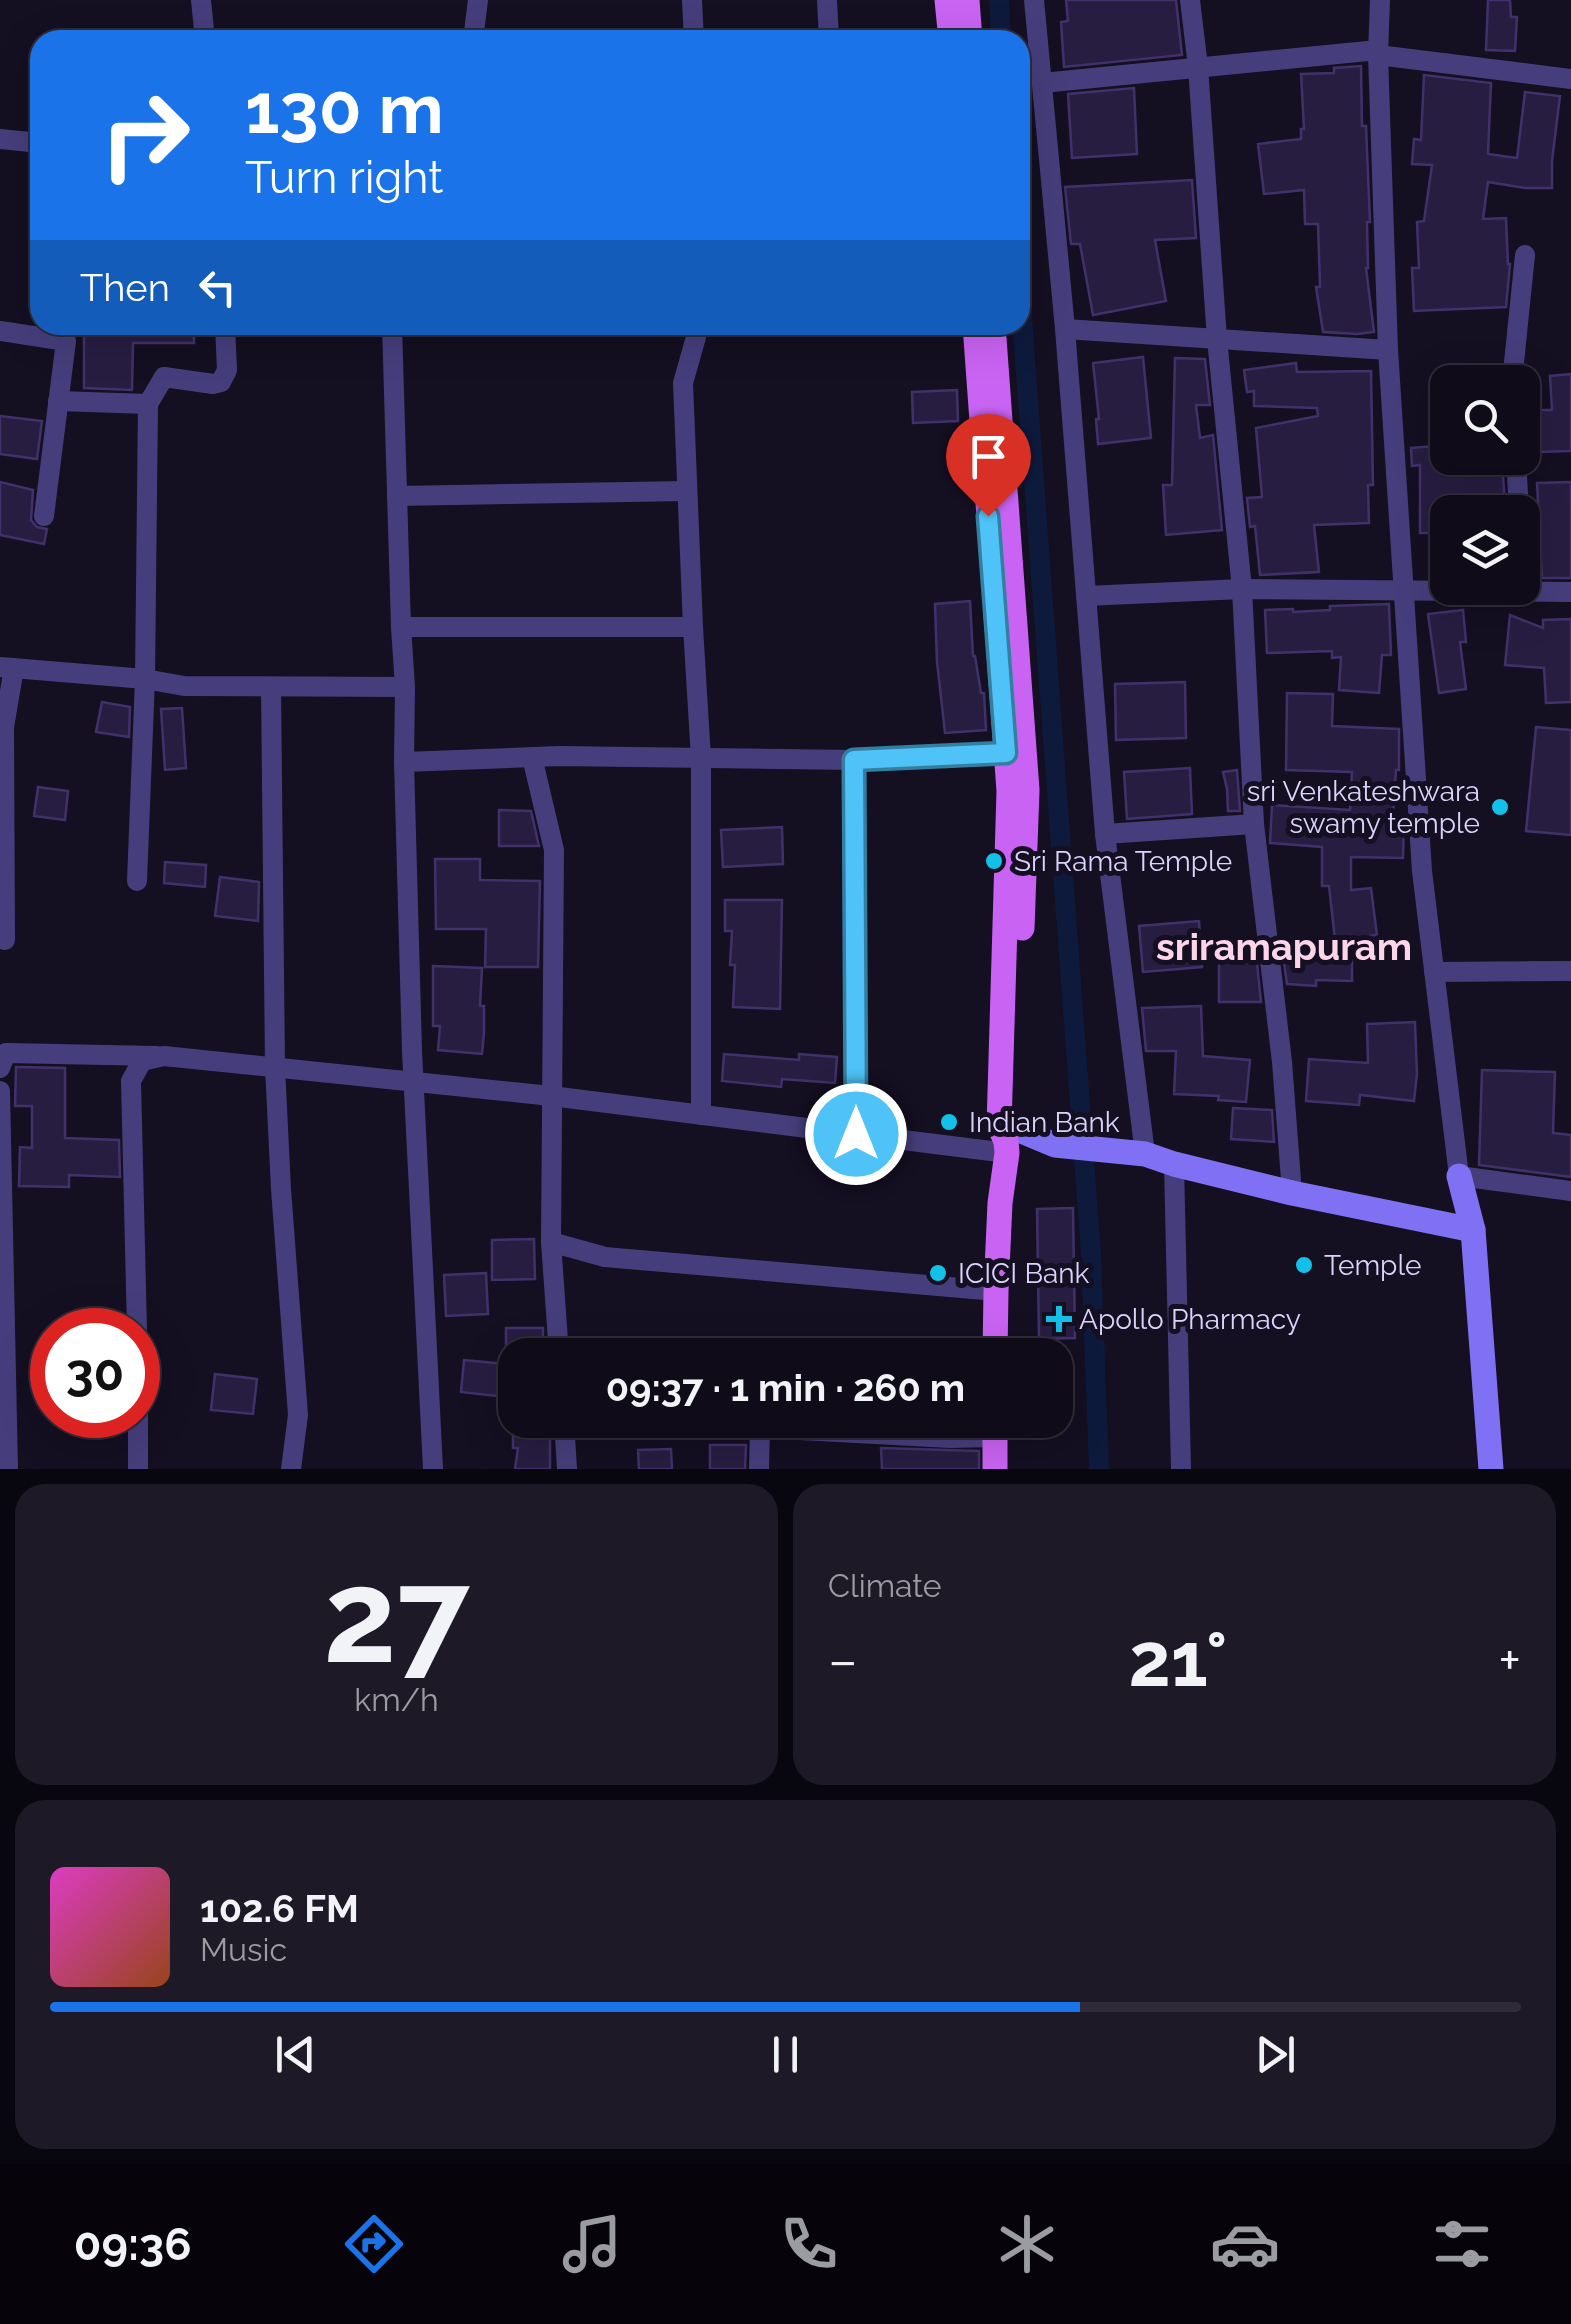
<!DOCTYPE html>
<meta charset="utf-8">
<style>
body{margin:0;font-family:Raleway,sans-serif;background:#1d1926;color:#f1f3f6;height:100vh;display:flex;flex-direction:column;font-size:38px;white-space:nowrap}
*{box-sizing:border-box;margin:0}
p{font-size:32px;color:#9b9ba2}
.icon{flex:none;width:55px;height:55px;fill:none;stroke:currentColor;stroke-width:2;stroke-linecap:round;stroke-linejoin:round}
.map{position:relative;height:1469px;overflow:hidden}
.panel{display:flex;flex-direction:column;gap:15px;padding:15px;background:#08060e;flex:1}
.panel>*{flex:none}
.hud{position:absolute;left:30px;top:30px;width:1000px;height:305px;border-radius:30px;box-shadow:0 10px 40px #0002,0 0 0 2px #2f2b38;background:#1a73e8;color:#fff;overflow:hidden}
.buttons{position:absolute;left:1430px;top:365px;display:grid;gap:20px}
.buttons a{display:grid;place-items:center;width:110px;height:110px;border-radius:20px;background:#0f0b19;box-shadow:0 10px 40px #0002,0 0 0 2px #2f2b38;font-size:50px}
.speed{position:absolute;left:30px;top:1308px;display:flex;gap:20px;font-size:50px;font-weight:700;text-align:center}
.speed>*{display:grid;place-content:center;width:130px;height:130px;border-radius:50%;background:#0f0b19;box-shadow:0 10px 40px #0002,0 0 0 2px #2f2b38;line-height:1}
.speed .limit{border:15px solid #d22;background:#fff;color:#111}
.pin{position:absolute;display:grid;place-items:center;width:85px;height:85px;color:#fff;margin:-102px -42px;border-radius:50% 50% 50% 0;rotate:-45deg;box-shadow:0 0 10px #0007}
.pin .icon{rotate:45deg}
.me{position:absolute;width:110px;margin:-55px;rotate:0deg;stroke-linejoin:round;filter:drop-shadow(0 0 8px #0008)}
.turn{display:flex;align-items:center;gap:35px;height:210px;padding:0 50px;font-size:45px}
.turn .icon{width:130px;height:130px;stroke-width:2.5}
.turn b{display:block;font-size:70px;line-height:85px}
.then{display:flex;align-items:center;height:95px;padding:0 50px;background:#0003;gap:20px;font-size:38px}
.big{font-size:75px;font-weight:700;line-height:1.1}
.panel .tile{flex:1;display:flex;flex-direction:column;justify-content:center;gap:15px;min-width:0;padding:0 35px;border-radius:30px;background:#1d1926}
.panel .dial{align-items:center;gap:0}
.dial b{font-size:130px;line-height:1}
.song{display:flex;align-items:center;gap:30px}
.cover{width:120px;height:120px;border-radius:15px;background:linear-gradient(135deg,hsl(310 70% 55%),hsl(20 70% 35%))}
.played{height:10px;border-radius:5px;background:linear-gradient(90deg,#1a73e8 70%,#2f2b38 70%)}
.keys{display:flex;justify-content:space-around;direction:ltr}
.heat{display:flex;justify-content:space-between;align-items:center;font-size:55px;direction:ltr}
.panel .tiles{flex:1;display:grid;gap:15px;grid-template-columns:1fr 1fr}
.tile:last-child{grid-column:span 2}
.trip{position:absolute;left:498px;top:1338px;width:575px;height:100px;border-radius:30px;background:#0f0b19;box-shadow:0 10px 40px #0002,0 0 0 2px #2f2b38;font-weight:700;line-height:100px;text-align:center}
.dock{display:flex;height:160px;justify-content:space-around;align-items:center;background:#06040a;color:#9b9ba2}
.dock .icon{width:70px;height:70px}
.dock .on{color:#1a73e8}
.dock b{font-size:45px;color:#f1f3f6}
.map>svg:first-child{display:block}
</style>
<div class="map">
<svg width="1571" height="1469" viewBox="0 0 1571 1469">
<rect width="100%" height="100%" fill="#140f21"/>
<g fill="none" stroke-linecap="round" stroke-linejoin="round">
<g stroke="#0d1a3c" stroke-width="20">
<polyline points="999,0 1001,40"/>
<polyline points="1020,291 1091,1254 1099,1469"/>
</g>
</g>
<g fill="#271d41" stroke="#41316b" stroke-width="2.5">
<polygon points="1066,0 1176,0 1182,55 1064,67 1061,22 1068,21"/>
<polygon points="1488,0 1510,0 1511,17 1517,17 1515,51 1486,50"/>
<polygon points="1361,66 1362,126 1366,126 1370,222 1367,222 1368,268 1366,268 1374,332 1357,334 1323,332 1316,287 1320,287 1318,224 1305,224 1304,190 1264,194 1258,144 1301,139 1301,129 1304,129 1301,74 1334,73 1334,68"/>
<polygon points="1424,75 1491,83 1488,154 1517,158 1525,92 1560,96 1552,161 1552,188 1525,188 1488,182 1483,219 1506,218 1508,264 1510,264 1506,307 1414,311 1412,268 1419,268 1417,222 1424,221 1432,165 1412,164 1414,139 1421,140"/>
<polygon points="1134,88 1137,154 1072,158 1068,94"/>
<polygon points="1192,180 1196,238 1155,240 1166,301 1093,315 1080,244 1071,244 1065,187"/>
<polygon points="84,325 194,325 194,343 133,343 132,390 84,388"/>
<polygon points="1143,357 1151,438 1098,444 1096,419 1099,419 1093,363"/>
<polygon points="1175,358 1205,359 1210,405 1196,405 1200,438 1213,435 1222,530 1166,535 1163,485 1172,485"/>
<polygon points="1296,363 1297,372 1371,371 1373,485 1368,485 1369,523 1314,525 1319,572 1260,575 1255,526 1250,527 1247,498 1262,497 1256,428 1318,416 1317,408 1254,406 1254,391 1247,392 1244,370"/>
<polygon points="1571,374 1571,451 1539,452 1538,410 1552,410 1550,376"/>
<polygon points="957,390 958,421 913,423 912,392"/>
<polygon points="0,416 42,421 37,459 0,454"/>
<polygon points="1448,445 1448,458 1456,458 1456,460 1502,461 1505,504 1460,503 1460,512 1448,512 1448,533 1420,533 1420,465 1412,466 1411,448"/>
<polygon points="0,482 33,490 31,520 37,527 47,529 44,544 0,535"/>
<polygon points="1571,482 1571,578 1542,578 1537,483"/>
<polygon points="970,601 973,656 975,656 981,693 984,693 986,730 945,733 937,662 935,604"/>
<polygon points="1389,604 1391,655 1382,655 1379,693 1339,690 1341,657 1332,658 1332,651 1267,653 1265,610 1293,609 1293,612 1330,610 1330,606"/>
<polygon points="1463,610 1466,642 1460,642 1466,689 1439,693 1428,614"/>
<polygon points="1510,615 1543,628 1543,620 1571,619 1571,702 1546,703 1544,668 1505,665"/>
<polygon points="1185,682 1186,738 1116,740 1115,684"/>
<polygon points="1287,693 1333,694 1332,726 1399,729 1399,770 1396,770 1393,817 1404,817 1403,858 1351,857 1351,890 1371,888 1377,935 1352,938 1352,981 1316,980 1316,986 1287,984 1284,963 1287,938 1335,940 1329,886 1322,886 1322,847 1270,843 1272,805 1350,810 1352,772 1286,770"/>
<polygon points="102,702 130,707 129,737 96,732"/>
<polygon points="182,708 186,768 165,770 161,709"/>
<polygon points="1536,727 1571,730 1571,835 1526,831"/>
<polygon points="1190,768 1192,814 1127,819 1124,772"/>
<polygon points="1237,770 1240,811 1228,811 1227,789 1223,772"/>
<polygon points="38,787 68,791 65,820 34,816"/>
<polygon points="499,810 531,811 539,846 499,846"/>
<polygon points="782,827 783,864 723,867 721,830"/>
<polygon points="435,859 480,859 480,880 540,881 538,967 485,967 486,929 436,929"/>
<polygon points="165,862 206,865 205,887 164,883"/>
<polygon points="220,877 259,882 258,921 215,916"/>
<polygon points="725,900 782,900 780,1009 733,1007 735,965 730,965 732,931 725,931"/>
<polygon points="1199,921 1202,967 1143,972 1139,926"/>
<polygon points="1219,963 1257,963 1261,1002 1219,1002"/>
<polygon points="433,966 482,968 480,1006 484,1006 484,1033 482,1054 438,1050 440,1026 433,1026"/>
<polygon points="1201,1006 1203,1056 1250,1060 1246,1102 1218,1100 1219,1096 1174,1094 1176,1051 1146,1051 1142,1008"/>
<polygon points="1415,1022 1417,1074 1414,1101 1360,1095 1359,1105 1306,1101 1309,1059 1368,1063 1367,1024"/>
<polygon points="724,1054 799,1060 799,1054 837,1057 835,1083 782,1079 781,1087 722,1081"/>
<polygon points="16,1067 65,1068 65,1138 119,1140 120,1177 69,1175 69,1187 19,1186 20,1147 32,1148 32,1106 15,1106"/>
<polygon points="1482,1070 1555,1072 1553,1133 1571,1135 1571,1177 1479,1165"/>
<polygon points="1233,1108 1272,1110 1274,1142 1231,1139"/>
<polygon points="1073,1208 1075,1338 1039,1339 1037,1209"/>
<polygon points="534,1239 535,1279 492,1280 492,1240"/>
<polygon points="486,1273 488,1314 446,1316 444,1275"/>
<rect x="506" y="1328" width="37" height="27"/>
<polygon points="464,1360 515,1365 515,1398 461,1392"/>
<polygon points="215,1374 257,1379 253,1414 211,1410"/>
<polygon points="513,1433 550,1434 550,1469 515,1469 518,1448 513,1448"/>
<polygon points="710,1445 746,1445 745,1469 710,1469"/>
<polygon points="881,1448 979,1451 979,1469 882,1469"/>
<polygon points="671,1449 672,1469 639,1469 638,1450"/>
</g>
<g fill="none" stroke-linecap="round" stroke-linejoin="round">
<g stroke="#463e7c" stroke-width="20">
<polyline points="201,0 205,40"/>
<polyline points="692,0 694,40"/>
<polyline points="827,0 829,40"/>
<polyline points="1034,0 1065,329 1105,834 1145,1154"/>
<polyline points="1190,0 1198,67 1217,339 1242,589 1254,824 1282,1062 1292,1193"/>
<polyline points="473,40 478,0"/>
<polyline points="1378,55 1380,0"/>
<polyline points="1571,79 1378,55 1388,350 1422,871 1459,1176 1571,1191"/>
<polyline points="1042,83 1378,50"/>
<polyline points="0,139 40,143"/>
<polyline points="392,325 401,627 405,687 404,762 412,1051 433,1469"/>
<polyline points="697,325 696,337 683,383 693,627 701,758 701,1115"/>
<polyline points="1065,329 1388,350"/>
<polyline points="0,331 66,341 44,516"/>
<polyline points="1512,382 1525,255"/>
<polyline points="58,401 148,404"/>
<polyline points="1516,458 1519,512"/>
<polyline points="397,496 687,491"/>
<polyline points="1086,596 1242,589 1571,592"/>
<polyline points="401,627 693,627"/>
<polyline points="0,667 145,679 184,686 405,687"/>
<polyline points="271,687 275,1067 281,1189 298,1415 291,1469"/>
<polyline points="532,757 554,850 551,1242"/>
<polyline points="854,760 856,1134"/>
<polyline points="404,762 559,756 854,760 1018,753"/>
<polyline points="1105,834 1254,824"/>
<polyline points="137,881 145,679 148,404 164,377 213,384 221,382 227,370 225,325"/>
<polyline points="5,940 4,727 14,668"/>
<polyline points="1434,972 1571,971"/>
<polyline points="0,1068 6,1053 157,1056"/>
<polyline points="0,1091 8,1469"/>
<polyline points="1174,1164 1181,1469"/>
<polyline points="137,1330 131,1081 142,1061 164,1056 551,1096 1007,1153"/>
<polyline points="559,1355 551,1242 605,1257 996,1291"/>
<polyline points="138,1374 138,1469"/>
<polyline points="564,1420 567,1469"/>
<polyline points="564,1429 760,1428 950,1438 995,1437"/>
<polyline points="759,1469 760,1428"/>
</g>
<g stroke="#8071f4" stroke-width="25">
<polyline points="999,1126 1014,1128 1055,1145 1145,1154 1174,1164 1292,1193 1473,1230"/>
<polyline points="1459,1176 1473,1230 1491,1469"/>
</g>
<g stroke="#c963f3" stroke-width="25">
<polyline points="947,0 951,40"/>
<polyline points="967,0 970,40"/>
<polyline points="975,325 1009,791 999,1126 1006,1141 1007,1153 1000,1203 996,1291 995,1355"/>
<polyline points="993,325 1027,790 1022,928"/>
<polyline points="995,1469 995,1420"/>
</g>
</g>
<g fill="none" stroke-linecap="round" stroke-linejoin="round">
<g stroke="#337fa1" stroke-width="25">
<polyline id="route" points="856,1134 854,760 1006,753 988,516"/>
</g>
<use href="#route" stroke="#4fc3f7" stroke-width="18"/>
</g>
<g fill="#12c0e8" stroke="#140f21" stroke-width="4">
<circle cx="1500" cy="807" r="10"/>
<circle cx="994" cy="861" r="10"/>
<circle cx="949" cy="1122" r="10"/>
<circle cx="1304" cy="1265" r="10"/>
<circle cx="938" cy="1273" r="10"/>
<path d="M1054 1304h10v10h10v10h-10v10h-10v-10h-10v-10h10z"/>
</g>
<g text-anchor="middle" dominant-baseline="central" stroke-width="10" stroke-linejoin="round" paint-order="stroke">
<g font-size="28" fill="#dbd3fc" stroke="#140f21" text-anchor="start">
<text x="1480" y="791" text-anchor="end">sri Venkateshwara<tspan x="1480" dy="32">swamy temple</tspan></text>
<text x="1014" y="861">Sri Rama Temple</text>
<text x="969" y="1122">Indian Bank</text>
<text x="1324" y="1265">Temple</text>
<text x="958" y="1273">ICICI Bank</text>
<text x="1079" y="1319">Apollo Pharmacy</text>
</g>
<g font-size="38" font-weight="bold" fill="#fcd5ea" stroke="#140f21">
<text x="1284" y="946">sriramapuram</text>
</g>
</g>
</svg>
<div class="buttons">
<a><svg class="icon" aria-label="search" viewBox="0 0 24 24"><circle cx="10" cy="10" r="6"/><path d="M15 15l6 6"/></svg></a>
<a><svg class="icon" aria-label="layers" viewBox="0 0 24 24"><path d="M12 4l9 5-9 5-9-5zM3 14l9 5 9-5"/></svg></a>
</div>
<div class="speed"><div class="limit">30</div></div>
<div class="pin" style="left:988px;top:516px;background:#d93025"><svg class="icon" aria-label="arrive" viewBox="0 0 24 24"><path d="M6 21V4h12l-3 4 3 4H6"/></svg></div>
<svg class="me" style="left:856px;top:1134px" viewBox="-20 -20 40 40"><circle r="17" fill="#4fc3f7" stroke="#fff" stroke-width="3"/><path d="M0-11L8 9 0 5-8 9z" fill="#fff"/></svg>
<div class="trip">09:37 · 1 min · 260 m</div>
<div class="hud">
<div class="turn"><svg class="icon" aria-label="right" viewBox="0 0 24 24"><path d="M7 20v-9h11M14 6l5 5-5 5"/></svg><div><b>130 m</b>Turn right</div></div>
<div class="then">Then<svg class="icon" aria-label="left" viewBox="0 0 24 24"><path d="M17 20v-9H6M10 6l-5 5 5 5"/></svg></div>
</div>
</div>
<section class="panel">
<div class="tiles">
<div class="tile dial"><b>27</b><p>km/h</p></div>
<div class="tile"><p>Climate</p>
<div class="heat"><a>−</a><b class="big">21°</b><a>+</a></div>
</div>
<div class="tile">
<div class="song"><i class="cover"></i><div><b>102.6 FM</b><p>Music</p></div></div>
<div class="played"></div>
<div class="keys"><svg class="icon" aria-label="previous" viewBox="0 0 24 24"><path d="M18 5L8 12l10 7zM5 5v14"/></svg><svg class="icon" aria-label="pause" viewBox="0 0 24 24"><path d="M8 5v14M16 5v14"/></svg><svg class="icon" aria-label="next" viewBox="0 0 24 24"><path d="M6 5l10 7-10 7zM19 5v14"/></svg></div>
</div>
</div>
</section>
<nav class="dock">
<b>09:36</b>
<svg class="icon on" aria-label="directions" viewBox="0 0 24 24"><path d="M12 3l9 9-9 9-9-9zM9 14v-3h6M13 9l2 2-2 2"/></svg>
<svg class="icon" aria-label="music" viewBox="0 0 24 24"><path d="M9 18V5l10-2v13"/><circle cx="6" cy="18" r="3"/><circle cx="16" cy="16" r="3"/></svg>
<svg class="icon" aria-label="phone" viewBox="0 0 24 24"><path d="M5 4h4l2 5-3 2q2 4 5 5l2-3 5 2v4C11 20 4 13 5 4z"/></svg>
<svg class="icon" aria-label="climate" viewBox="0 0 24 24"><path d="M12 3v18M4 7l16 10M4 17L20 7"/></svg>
<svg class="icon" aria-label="car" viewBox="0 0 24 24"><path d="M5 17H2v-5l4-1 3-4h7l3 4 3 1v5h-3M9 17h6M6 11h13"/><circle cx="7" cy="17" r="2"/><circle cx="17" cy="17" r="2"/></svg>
<svg class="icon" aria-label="filters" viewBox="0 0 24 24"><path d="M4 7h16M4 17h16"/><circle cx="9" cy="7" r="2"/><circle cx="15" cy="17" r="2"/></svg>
</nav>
